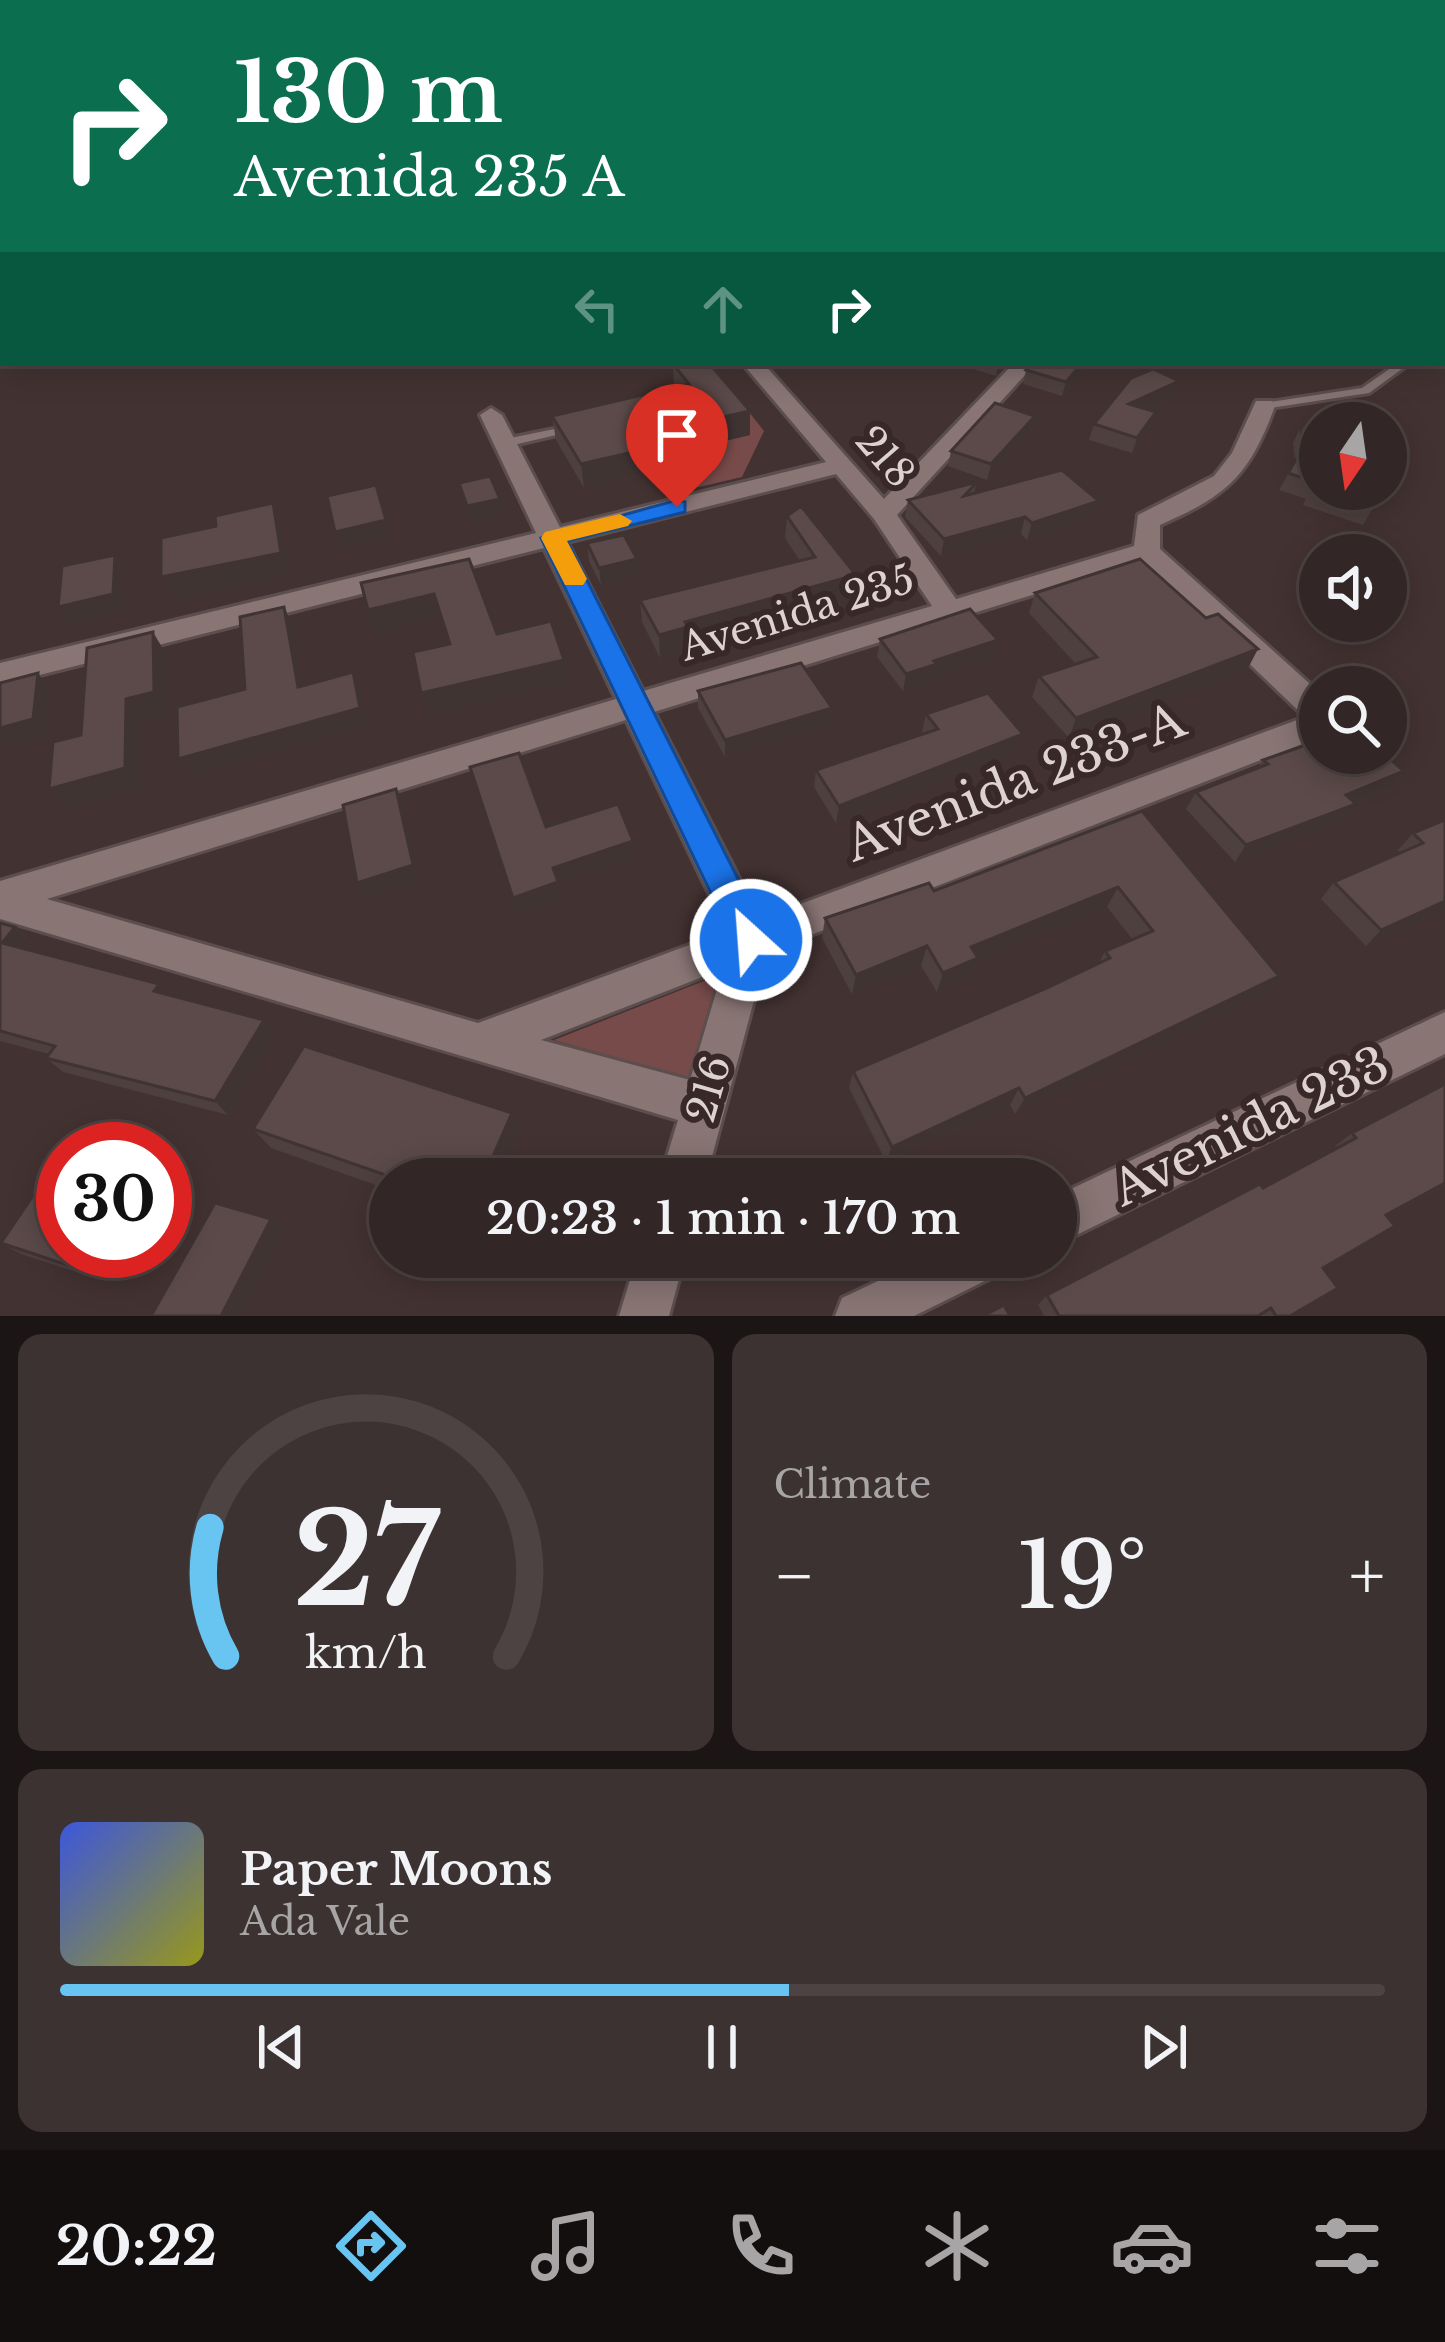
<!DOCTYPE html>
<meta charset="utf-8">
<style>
body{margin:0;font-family:"Libre Baskerville",serif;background:#3d3232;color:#f1f3f6;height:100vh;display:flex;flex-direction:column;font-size:45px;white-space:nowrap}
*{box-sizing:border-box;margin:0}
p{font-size:39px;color:#a8a5a7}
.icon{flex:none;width:66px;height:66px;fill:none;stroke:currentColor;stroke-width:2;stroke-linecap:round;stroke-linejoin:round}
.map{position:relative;height:1316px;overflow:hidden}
.panel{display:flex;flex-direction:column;gap:18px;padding:18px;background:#1c1515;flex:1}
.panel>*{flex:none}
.top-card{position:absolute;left:0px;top:0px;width:1446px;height:366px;box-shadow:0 6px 30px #0003,0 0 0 3px #4d4343;background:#0b6e4f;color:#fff;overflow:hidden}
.needle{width:78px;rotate:193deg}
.fabs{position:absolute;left:1299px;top:402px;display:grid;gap:24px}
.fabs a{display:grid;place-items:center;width:108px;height:108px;border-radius:50%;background:#322626;box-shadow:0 6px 30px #0003,0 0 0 3px #4d4343;font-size:60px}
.speed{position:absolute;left:36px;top:1122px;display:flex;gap:24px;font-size:60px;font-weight:700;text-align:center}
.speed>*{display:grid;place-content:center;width:156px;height:156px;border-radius:50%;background:#322626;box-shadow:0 6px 30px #0003,0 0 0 3px #4d4343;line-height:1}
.speed .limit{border:18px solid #d22;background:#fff;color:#111}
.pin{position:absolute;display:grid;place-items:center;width:102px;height:102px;color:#fff;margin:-123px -51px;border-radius:50% 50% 50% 0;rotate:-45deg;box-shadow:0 0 12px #0007}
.pin .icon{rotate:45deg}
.me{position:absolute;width:132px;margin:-66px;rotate:334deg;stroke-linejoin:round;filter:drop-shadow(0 0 9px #0008)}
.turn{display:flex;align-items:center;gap:42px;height:252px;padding:0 36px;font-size:54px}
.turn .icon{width:156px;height:156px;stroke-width:2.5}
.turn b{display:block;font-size:84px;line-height:102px}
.lanes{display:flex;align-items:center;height:114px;padding:0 36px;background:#0003;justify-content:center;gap:60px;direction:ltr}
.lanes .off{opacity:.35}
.big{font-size:90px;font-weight:600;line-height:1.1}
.panel .card{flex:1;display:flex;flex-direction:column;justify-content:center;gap:18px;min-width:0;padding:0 42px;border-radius:24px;background:#3d3232}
.panel .dial{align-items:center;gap:0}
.dial svg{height:312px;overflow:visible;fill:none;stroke:#4d4343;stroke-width:7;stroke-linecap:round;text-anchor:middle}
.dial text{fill:#f1f3f6;stroke:none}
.song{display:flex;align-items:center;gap:36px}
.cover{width:144px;height:144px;border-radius:18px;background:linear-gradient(135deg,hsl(230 70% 55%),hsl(60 70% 35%))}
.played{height:12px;border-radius:6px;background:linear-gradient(90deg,#68c4f0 55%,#4d4343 55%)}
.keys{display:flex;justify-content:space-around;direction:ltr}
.heat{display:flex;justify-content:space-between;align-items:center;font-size:66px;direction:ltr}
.panel .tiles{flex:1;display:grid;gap:18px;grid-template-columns:1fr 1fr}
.card:last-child{grid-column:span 2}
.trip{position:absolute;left:369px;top:1158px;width:708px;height:120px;border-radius:60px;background:#322626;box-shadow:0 6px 30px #0003,0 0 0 3px #4d4343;font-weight:600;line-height:120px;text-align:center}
.dock{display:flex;height:192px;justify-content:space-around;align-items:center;background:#140f0f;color:#a8a5a7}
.dock .icon{width:84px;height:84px}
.dock .current{color:#68c4f0}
.dock b{font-size:54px;color:#f1f3f6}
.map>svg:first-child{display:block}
</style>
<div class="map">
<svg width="1445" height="1316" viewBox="0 0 1445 1316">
<rect width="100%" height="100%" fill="#433232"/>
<g fill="#774b4a">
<polygon points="710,363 764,431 742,477 686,490 687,480 713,472 703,452 654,463 650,458 749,435 695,365"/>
<polygon points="724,973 693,1080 554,1040"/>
</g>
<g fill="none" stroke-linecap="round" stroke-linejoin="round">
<g stroke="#5b4e4d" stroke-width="6">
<g id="lane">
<polygon points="1443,332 1445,332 1443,339"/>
<polygon points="1398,363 1410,363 1369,393 1264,409 1258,406 1264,403 1362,388"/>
<polygon points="574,425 578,426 578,430 505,447 499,443 505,439"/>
</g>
</g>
<g stroke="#5b4e4d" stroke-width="6">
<g id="street">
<path d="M742,363H763L884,499L1014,363H1036L897,515L956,599L1134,546L1138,515L1214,476L1232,453L1256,401H1272L1275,406C1249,476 1228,495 1160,525V549L1320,693V737L767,952L706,1179H660L678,1120L0,919V881L616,699L544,548L0,685V663L536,533L480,415L491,408L502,415L560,527L826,462ZM836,474L874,519L932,606L643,691L567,542ZM1142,561L1305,717L760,919L654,712ZM626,720L727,931L478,1023L47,899ZM723,969L690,1080L541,1040Z"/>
<polygon points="1445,1012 1445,1054 1056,1245 1056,1196"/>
<polygon points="637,1257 685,1257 669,1316 619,1316"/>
<polygon points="929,1257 1006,1257 999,1274 914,1316 835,1316 842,1298"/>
</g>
</g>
<use href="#lane" fill="#887574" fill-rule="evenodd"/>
<use href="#street" fill="#887574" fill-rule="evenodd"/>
</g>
<g fill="#4e403f">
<polygon points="954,363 1008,363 996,376"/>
<polygon points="673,364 750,435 643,460 644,474 584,488 556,440 552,416 674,387"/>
<polygon points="1026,370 1085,370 1062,396 1023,384"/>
<polygon points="1174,396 1146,409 1156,412 1150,427 1132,453 1089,440 1094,424"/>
<polygon points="1035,416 1031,431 987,480 948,466 951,451"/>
<polygon points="1301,426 1373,508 1363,525 1303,505 1306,499 1279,490 1295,462 1293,443"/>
<polygon points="977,482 974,493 1099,501 1093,518 1027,540 1021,534 941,556 905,517 908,500"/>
<polygon points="787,516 853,598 688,644 689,649 660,658 642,622 640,600 800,561 785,538"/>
<polygon points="587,543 637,559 638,576 601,585 589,561"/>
<polygon points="1035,593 1247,670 1069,738 1032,697 1039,676 1076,664 1029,613"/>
<polygon points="880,639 993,658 934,677 933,681 903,691 877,657"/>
<polygon points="698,691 832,708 830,725 725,757 698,708"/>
<polygon points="926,714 1023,734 1017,752 836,823 814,787 816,770 924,734 922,731"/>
<polygon points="1263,760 1404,771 1390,788 1355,803 1343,820 1235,862 1186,809 1196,792 1257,768"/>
<polygon points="1142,811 1279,976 1263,995 1015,1114 1010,1105 886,1162 849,1088 853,1071 1047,988 1099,963 1105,951 1133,940 1107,907 977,961 971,977 937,992 921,966 852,994 822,938 825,918 934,891"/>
<polygon points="1445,820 1445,910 1366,946 1321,899 1334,882 1401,853 1398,850 1413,833"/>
<polygon points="0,923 15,927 31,943 26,949 168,995 264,1020 275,1035 228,1115 63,1072 46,1058 49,1054 0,1041"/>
<polygon points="1445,1084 1445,1185 1387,1216 1323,1268 1290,1316 1044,1316 1038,1305 1047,1295 1263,1188 1337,1148 1335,1146 1352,1133"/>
<polygon points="253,1129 520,1133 500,1179 390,1179 390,1190 271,1148"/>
<polygon points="1,1243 63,1251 118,1251 101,1280 21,1254"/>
</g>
<g fill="#403433">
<polygon points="998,363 1008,363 996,376"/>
<polygon points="1082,363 1087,363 1085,370 1062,396 1066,382"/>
<polygon points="1179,381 1174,396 1124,419 1129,404"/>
<polygon points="750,411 750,435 643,460 644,474 584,488 581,464 634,437"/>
<polygon points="1156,412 1150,427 1132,453 1137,438"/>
<polygon points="1035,416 1031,431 987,480 991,464"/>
<polygon points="376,485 391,537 341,549 335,532"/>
<polygon points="500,499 503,516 471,523 467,506"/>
<polygon points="1099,501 1093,518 1027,540 1032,523"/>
<polygon points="273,503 282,526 290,576 174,600 161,577"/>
<polygon points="1025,517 1021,534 941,556 944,539"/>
<polygon points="115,555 124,572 123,611 69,624 58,607"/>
<polygon points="637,559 638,576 601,585 599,568"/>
<polygon points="856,575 853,598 688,644 689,649 660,658 659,635 685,622"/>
<polygon points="434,594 440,616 376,633 368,610"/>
<polygon points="284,607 292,624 306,704 298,687"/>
<polygon points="153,632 166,654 167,714 140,721 140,789 66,810 49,789"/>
<polygon points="998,640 993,658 934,677 933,681 903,691 906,674 934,661"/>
<polygon points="1258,649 1247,670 1069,738 1076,718"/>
<polygon points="564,660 568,682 428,716 421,693"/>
<polygon points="353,672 360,689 367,725 189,776 178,759"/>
<polygon points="38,673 50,691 46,737 0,749 0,728"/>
<polygon points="832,708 830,725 725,757 725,740"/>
<polygon points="1023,734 1017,752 836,823 839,806"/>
<polygon points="1404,771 1390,788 1334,812 1346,795"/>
<polygon points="396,789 403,806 419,881 365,899 357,883"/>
<polygon points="1356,804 1343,820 1235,862 1246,845"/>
<polygon points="633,841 635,857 558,884 561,899 517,914 513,898 553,868"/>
<polygon points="1118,887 1107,907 977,961 971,977 937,992 943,973 971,947"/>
<polygon points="1445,901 1445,910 1366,946 1381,930"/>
<polygon points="15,927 31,943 19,959 2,943"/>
<polygon points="927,946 921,966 852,994 856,975"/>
<polygon points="1279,976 1263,995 1015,1114 1025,1098"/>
<polygon points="264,1020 275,1035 228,1115 215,1101"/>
<polygon points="1019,1088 1010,1105 886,1162 892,1147"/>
<polygon points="512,1113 520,1133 500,1179 483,1179"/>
<polygon points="271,1219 284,1231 241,1316 221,1316"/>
<polygon points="94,1251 118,1251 101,1280 82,1270"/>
</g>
<g fill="#5b4a49" stroke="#403433" stroke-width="3">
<polygon points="676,363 709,363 750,411 634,437 642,450 581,464 552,416 689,384 673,364"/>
<polygon points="1033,363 1082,363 1066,382 1026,370"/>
<polygon points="1153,369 1179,381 1129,404 1156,412 1137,438 1094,424 1131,378"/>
<polygon points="995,403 1035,416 991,464 951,451"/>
<polygon points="1301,426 1320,429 1320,489 1369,489 1373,508 1312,488 1315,482 1288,473 1303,448"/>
<polygon points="1062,470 1099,501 1032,523 1025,517 944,539 908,500 977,482 964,496"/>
<polygon points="490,476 500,499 467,506 459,483"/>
<polygon points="376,485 386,520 335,532 327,496"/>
<polygon points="273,503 281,553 161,577 161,538 216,526 215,516"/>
<polygon points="801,506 856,575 685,622 688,627 659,635 640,600 815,557 787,516"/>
<polygon points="624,535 637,559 599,568 587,543"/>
<polygon points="115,555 113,594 58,607 62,566"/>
<polygon points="469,559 497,634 551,621 564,660 421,693 413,652 450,644 434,594 368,610 361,583"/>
<polygon points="1140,559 1206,618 1218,614 1258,649 1076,718 1039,676 1097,657 1035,593"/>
<polygon points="284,607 298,687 353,672 360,708 178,759 177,707 245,689 240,617"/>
<polygon points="970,609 998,640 934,661 937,664 906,674 880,639"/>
<polygon points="153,632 154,692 126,699 125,768 49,789 53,742 81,735 87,648"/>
<polygon points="801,663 832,708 725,740 698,691"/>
<polygon points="38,673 33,719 0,728 0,683"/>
<polygon points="988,693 1023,734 839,806 816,770 938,729 926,714"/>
<polygon points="1320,740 1320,753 1383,753 1404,771 1346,795 1356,804 1246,845 1196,792 1268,764 1263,760"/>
<polygon points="519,753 546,827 618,804 633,841 553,868 558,882 513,898 470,767"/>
<polygon points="396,789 413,865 357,883 343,805"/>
<polygon points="1142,811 1279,976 1025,1098 1019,1088 892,1147 853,1071 1047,988 1110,958 1105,951 1153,931 1118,887 971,947 978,958 943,973 927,946 856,975 825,918 929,883 934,891"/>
<polygon points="1445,820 1445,901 1381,930 1334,882 1423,843 1413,833"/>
<polygon points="0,923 15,927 2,943 159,984 154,991 264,1020 215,1101 46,1058 55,1046 0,1031"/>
<polygon points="304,1046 512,1113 483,1179 397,1179 253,1129"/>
<polygon points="1445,1084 1445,1183 1386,1215 1395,1226 1323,1268 1338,1288 1290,1316 1276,1316 1271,1308 1258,1316 1059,1316 1047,1295 1260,1184 1263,1188 1356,1138 1352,1133"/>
<polygon points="49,1172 63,1176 63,1251 94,1251 82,1270 1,1243"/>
<polygon points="215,1203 271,1219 221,1316 151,1316"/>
<polygon points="1004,1305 1010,1316 983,1316"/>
</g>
<linearGradient id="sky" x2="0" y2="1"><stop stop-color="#251c1c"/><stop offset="0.52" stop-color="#554f5a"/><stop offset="1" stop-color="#554f5a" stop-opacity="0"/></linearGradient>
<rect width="1445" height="380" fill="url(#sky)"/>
<polygon fill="#1a73e8" stroke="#114b97" stroke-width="3" points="677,500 685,502 685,512 567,541 769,940 764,952 751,956 739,952 541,538"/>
<polygon fill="#f59e0b" points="620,514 632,521 628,526 567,541 587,579 583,585 565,585 541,538 545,532"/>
<g text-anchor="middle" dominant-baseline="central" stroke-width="12" stroke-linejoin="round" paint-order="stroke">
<g font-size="39" fill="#ddd2d1" stroke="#382828">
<text transform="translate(885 457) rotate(49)">218</text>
<text transform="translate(797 613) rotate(-17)">Avenida 235</text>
<text transform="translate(709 1089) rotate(-74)">216</text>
</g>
<g font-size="48" fill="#ddd2d1" stroke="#382828">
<text transform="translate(1015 782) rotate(-21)">Avenida 233-A</text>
<text transform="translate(1250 1126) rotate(-26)">Avenida 233</text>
</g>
</g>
</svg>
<div class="fabs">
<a><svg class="needle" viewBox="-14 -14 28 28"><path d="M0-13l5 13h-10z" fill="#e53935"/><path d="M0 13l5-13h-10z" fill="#a8a5a7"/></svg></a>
<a><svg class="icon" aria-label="sound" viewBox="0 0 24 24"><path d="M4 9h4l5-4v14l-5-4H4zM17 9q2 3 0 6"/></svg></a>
<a><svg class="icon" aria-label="search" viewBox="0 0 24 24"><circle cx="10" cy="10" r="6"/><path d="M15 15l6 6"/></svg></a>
</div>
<div class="speed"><div class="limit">30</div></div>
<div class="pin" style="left:677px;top:507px;background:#d93025"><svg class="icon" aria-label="arrive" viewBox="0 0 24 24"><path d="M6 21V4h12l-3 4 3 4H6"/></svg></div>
<svg class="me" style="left:751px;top:940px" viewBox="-20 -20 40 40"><circle r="17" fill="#1a73e8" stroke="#fff" stroke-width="3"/><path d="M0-11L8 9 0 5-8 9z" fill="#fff"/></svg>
<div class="trip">20:23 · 1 min · 170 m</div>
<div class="top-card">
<div class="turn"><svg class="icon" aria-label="right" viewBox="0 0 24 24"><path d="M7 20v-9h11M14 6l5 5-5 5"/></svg><div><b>130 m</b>Avenida 235 A</div></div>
<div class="lanes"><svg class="icon off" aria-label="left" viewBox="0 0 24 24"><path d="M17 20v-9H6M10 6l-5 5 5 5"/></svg><svg class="icon off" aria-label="ahead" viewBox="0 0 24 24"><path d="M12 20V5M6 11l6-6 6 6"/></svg><svg class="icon" aria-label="right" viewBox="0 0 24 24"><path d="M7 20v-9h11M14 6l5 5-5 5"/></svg></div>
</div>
</div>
<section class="panel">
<div class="tiles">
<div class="card dial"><svg viewBox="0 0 100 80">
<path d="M14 69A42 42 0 1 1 86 69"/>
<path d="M14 69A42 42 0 0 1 10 36" stroke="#68c4f0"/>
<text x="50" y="56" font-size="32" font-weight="700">27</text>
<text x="50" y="72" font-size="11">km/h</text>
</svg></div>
<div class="card"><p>Climate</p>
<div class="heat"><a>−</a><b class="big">19°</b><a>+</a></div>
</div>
<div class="card">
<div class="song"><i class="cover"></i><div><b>Paper Moons</b><p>Ada Vale</p></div></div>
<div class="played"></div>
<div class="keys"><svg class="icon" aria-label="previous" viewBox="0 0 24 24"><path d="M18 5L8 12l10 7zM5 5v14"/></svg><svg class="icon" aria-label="pause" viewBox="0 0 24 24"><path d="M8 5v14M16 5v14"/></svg><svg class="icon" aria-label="next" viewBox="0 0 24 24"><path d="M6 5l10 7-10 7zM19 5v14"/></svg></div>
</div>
</div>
</section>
<nav class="dock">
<b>20:22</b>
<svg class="icon current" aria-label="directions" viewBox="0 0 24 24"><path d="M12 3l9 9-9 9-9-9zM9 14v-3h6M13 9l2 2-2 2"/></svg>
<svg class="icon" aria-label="music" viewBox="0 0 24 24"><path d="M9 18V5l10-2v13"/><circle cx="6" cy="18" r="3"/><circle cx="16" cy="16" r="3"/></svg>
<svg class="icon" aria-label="phone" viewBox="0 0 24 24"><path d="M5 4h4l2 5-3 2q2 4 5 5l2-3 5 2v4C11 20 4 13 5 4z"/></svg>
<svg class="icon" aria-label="climate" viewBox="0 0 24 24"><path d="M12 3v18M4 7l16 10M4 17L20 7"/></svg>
<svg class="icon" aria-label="car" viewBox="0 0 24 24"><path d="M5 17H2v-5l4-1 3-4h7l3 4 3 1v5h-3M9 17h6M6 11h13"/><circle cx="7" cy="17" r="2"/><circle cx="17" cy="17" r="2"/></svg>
<svg class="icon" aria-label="filters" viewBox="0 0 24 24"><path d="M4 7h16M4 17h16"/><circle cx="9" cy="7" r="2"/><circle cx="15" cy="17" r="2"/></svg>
</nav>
